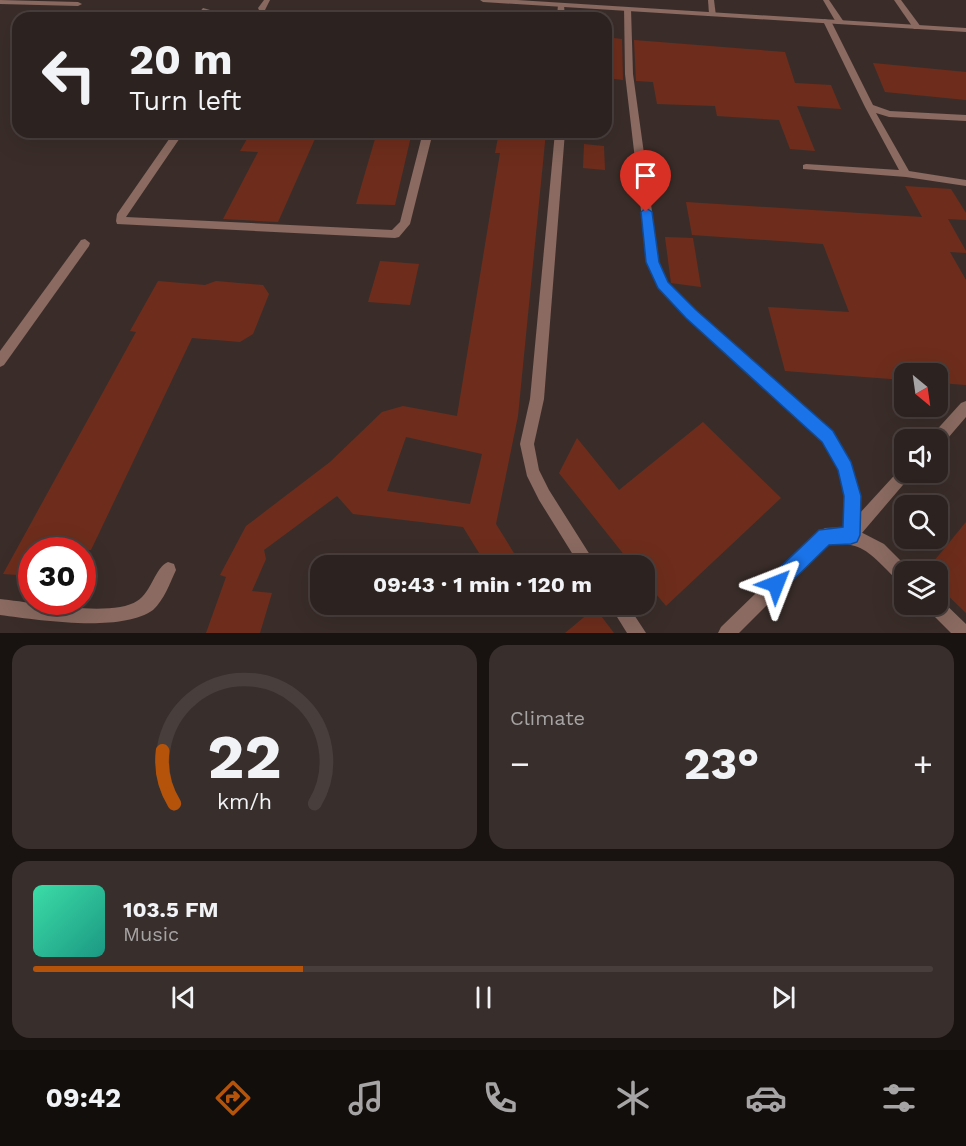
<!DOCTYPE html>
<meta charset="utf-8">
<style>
body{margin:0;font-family:"Work Sans",sans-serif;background:#382f2c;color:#f1f3f6;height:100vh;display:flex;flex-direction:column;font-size:22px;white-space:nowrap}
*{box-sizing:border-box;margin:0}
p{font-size:20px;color:#a6a4a4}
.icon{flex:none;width:33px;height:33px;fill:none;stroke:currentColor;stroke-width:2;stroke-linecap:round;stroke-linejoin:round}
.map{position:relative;height:633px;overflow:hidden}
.drawer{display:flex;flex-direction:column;gap:12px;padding:12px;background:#181311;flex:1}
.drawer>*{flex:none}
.guide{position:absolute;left:12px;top:12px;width:600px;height:126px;border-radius:18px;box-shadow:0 6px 24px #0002,0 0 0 2px #483f3d;background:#2c221f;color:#f1f3f6;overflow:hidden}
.needle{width:39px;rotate:151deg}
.buttons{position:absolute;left:894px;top:363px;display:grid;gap:12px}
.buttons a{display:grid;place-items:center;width:54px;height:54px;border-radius:12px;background:#2c221f;box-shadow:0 6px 24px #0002,0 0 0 2px #483f3d;font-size:30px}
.speed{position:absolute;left:18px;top:537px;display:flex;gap:12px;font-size:30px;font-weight:700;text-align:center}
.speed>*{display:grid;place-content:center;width:78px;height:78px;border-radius:50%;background:#2c221f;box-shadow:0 6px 24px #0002,0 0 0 2px #483f3d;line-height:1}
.speed .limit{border:9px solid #d22;background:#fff;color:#111}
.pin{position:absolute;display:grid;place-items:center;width:51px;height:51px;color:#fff;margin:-62px -26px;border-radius:50% 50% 50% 0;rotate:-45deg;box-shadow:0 0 6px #0007}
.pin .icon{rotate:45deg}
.me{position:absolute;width:66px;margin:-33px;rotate:45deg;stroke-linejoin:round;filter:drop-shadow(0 0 4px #0008)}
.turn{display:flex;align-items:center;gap:21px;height:126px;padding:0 18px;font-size:27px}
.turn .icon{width:78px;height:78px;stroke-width:2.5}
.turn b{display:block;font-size:42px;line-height:51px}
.big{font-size:45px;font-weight:700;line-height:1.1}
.drawer .tile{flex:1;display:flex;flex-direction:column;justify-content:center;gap:9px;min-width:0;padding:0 21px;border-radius:18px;background:#382f2c}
.drawer .dial{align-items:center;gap:0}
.dial svg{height:156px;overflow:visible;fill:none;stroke:#483f3d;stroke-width:7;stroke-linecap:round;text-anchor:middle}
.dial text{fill:#f1f3f6;stroke:none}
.song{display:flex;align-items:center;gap:18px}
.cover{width:72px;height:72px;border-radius:9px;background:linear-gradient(135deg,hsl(160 70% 55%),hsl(170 70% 35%))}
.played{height:6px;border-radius:3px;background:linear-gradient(90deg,#b45309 30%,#483f3d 30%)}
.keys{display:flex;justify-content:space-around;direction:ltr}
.heat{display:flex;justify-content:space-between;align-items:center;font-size:33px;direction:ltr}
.drawer .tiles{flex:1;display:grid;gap:12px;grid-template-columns:1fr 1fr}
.tile:last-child{grid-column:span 2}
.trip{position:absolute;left:310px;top:555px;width:345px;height:60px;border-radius:18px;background:#2c221f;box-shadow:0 6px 24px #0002,0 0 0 2px #483f3d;font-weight:700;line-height:60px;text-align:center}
.tabs{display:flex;height:96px;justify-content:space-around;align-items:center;background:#120e0c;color:#a6a4a4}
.tabs .icon{width:42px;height:42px}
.tabs .selected{color:#b45309}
.tabs b{font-size:27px;color:#f1f3f6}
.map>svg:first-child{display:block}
</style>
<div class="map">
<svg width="966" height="633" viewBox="0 0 966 633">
<rect width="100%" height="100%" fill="#3a2d29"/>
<g fill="#6e2d1c" fill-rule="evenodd">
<polygon points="606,37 622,39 623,80 606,78"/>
<polygon points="634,40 785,52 795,83 831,85 841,109 797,106 815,151 790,149 779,120 717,116 715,106 657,104 653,82 636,81"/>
<polygon points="873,63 966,72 966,100 885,92"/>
<polygon points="251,132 318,132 278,222 223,219 258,152 240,151"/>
<polygon points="377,132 412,132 395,205 356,204"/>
<path d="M499,132H546L518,416L496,524L522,566H487L463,527L353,514L337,496L264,550L266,559L252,591L272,593L260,633H206L226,577L220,575L246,526L330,462L382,412L403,406L457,416L500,153H495ZM406,437L482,454L470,504L387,491Z"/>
<polygon points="584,144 604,146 605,170 583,168"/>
<polygon points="905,186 951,189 966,213 966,220 948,219 966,251 966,253 950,252 966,280 966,385 938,383 938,374 904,374 904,380 785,371 768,307 849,312 823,244 692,235 686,202 922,217"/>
<polygon points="665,237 693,238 701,287 671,283"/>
<polygon points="380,261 419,264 410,305 368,302"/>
<polygon points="158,281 205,285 216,281 263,285 269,294 253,334 240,342 192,338 91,550 32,550 32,576 3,574 136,332 130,331"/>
<polygon points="703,422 781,498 666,606 645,581 645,566 633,566 559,473 577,438 619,490"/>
<polygon points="966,522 966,613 938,586 938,572 925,572"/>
<polygon points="595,608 614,633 565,633"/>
</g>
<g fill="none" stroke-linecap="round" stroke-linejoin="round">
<g fill="#8a6a61" fill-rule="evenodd">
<polygon points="0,0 78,2 82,4 78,6 0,4"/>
<polygon points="264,0 270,0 265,10 259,10 258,8"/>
<polygon points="708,0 714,0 716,16 709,14"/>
<polygon points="823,0 829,0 844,22 843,24 837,24"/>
<polygon points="894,0 901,0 921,27 920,29 914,29"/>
<polygon points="624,7 631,9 633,74 659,262 668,283 676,293 833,431 852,468 859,496 859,514 902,467 904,466 904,472 914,472 856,540 851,543 846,540 843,535 845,496 838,470 823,441 668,299 659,288 647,262 625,74"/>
<polygon points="203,8 210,10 203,18 195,18"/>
<polygon points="824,19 831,21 873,105 890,111 966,115 966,121 889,117 876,113 909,171 966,180 966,186 906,177 803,169 803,165 806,164 899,170 865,107 823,21"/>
<polygon points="174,132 184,132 126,217 392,230 400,222 423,132 433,132 410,224 399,237 395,238 117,224 116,221 117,214"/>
<polygon points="966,401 966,417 942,445 938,446 938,440 930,440 932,435 961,403"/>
<path d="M168,562L174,564L176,570C170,583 164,600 153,610C121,633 39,620 0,615V599C31,602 112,618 137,601C152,592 155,567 168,562Z"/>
</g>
<g fill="#8a6a61" fill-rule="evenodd">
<polygon points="558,4 564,5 565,18 557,18"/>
<polygon points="555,132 565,132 544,399 534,444 539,470 549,490 597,566 580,566 539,500 527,476 520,444 530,399"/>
<polygon points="85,239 90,243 89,246 4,365 0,367 0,351 81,240"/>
<path d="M851,527L884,544L910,570L904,572V584C897,581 892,575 886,569C866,549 858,542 828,544L739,633H718L721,627L820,531L825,528Z"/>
<polygon points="938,597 966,624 966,633 951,633 928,610 926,604 938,604"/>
<polygon points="609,604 627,604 646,633 627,633"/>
</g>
<polygon fill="#8a6a61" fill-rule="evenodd" points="480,0 517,0 966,28 966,32 483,2"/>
</g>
<polygon fill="#1a73e8" stroke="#114b97" stroke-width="1.5" points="646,208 652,212 659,262 668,282 696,310 833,431 851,462 861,496 860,535 857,542 851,544 829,545 782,591 776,594 769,591 767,584 769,578 819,530 843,527 844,496 838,470 822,442 686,318 658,288 646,262 641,212"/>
</svg>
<div class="buttons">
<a><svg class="needle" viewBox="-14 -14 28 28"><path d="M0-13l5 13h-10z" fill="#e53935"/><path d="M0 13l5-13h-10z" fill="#a6a4a4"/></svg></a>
<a><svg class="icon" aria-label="sound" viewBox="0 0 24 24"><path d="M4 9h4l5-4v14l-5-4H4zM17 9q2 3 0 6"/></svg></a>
<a><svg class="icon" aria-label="search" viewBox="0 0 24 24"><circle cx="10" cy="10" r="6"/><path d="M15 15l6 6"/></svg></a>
<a><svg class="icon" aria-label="layers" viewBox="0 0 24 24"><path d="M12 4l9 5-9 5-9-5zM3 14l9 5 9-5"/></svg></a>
</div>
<div class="speed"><div class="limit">30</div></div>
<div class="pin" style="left:646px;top:212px;background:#d93025"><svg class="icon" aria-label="arrive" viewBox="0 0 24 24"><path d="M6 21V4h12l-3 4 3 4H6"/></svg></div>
<svg class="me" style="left:776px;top:584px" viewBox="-20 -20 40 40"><path d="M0-17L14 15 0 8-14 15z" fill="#1a73e8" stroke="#fff" stroke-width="4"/></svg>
<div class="trip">09:43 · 1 min · 120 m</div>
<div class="guide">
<div class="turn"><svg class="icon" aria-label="left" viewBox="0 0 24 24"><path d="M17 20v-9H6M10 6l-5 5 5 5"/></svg><div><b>20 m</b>Turn left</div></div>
</div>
</div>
<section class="drawer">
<div class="tiles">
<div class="tile dial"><svg viewBox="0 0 100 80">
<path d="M14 69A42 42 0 1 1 86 69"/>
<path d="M14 69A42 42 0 0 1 8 42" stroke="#b45309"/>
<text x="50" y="56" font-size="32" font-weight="700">22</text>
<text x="50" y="72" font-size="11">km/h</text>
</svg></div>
<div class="tile"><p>Climate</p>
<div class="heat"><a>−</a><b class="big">23°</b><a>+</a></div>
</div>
<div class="tile">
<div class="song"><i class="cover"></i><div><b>103.5 FM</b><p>Music</p></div></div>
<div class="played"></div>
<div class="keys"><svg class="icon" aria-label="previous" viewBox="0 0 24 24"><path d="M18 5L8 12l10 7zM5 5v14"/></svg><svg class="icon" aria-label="pause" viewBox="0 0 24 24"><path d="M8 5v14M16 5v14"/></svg><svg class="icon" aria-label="next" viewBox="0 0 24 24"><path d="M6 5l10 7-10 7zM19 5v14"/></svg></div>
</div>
</div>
</section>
<nav class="tabs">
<b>09:42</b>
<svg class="icon selected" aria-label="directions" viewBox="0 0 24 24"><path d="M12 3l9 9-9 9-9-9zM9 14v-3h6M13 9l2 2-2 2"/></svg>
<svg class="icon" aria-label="music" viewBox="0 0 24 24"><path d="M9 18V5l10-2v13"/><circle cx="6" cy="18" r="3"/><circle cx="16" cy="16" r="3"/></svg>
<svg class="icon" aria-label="phone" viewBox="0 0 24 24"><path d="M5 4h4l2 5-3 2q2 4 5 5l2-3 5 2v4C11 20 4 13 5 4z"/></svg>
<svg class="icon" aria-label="climate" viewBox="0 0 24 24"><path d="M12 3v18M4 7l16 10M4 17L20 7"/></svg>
<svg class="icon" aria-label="car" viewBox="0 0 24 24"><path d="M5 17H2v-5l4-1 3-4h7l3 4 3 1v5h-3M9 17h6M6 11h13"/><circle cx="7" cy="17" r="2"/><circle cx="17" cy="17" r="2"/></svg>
<svg class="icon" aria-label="filters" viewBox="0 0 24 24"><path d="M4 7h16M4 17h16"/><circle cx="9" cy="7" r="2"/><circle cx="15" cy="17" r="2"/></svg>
</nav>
